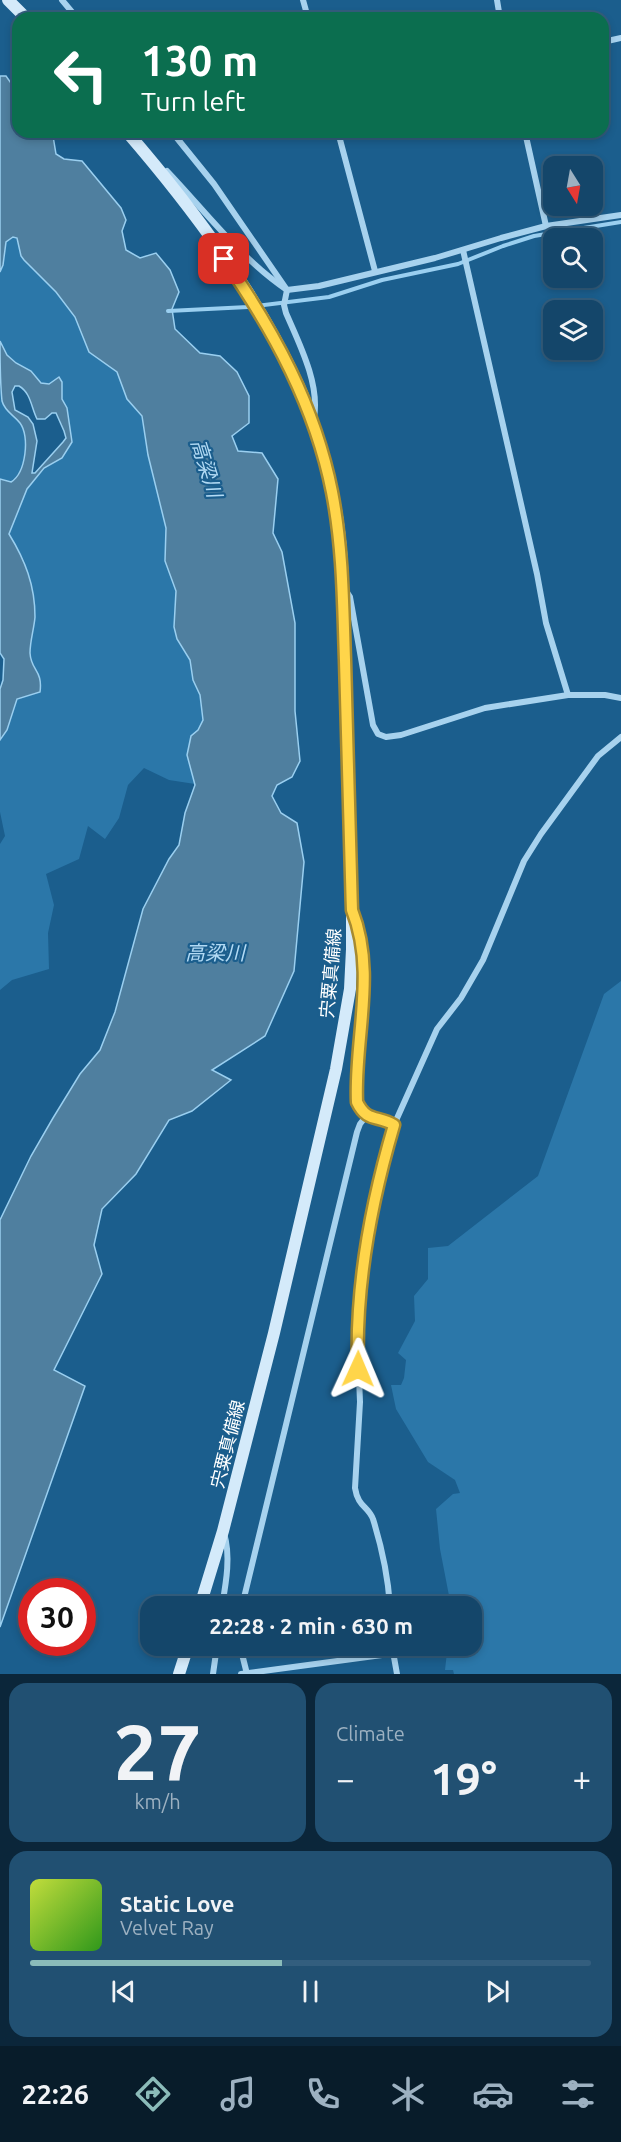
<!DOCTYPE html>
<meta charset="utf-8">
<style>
body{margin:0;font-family:Ubuntu,"Noto Sans JP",sans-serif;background:#215072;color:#f1f3f6;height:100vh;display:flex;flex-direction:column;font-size:22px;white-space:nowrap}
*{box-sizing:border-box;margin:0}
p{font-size:20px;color:#9db1c1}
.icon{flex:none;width:33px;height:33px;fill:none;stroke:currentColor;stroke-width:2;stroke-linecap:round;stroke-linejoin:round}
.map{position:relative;height:1674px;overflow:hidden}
.panel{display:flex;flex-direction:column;gap:9px;padding:9px;background:#0b263a;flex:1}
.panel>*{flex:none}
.banner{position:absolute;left:12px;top:12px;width:597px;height:126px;border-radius:18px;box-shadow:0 3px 9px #0003,0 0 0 2px #335e7e;background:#0b6e4f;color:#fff;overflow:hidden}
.needle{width:39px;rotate:169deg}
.buttons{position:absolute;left:543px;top:156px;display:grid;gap:12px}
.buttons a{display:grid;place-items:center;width:60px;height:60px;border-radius:12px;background:#14466a;box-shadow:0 3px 9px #0003,0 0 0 2px #335e7e;font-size:30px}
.speed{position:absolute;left:18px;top:1578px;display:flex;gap:12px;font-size:30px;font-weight:700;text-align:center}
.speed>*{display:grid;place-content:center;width:78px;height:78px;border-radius:50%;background:#14466a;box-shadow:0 3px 9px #0003,0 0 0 2px #335e7e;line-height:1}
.speed .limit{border:9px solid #d22;background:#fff;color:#111}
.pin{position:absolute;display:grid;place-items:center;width:51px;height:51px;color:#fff;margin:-26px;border-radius:12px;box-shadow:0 3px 9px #0006}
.me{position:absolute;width:66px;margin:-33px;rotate:1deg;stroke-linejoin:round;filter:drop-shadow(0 0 4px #0008)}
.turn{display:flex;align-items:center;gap:21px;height:126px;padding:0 30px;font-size:27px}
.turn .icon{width:78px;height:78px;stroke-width:2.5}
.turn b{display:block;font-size:42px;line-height:51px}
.big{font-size:45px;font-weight:700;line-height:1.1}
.panel .tile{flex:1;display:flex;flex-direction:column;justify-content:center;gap:9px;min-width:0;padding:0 21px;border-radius:18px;background:#215072}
.panel .dial{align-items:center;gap:0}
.dial b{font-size:78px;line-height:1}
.song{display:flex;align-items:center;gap:18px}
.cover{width:72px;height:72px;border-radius:9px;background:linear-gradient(135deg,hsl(70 70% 55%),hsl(110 70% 35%))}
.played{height:6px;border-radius:3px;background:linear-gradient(90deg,#8bbbb9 45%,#335e7e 45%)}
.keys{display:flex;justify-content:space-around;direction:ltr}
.heat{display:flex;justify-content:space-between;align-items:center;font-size:33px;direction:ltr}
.panel .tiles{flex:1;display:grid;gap:9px;grid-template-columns:1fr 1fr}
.tile:last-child{grid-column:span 2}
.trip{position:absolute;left:140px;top:1596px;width:342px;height:60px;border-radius:18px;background:#14466a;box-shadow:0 3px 9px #0003,0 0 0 2px #335e7e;font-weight:700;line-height:60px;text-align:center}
.menu{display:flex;height:96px;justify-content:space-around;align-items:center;background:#081c2a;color:#9db1c1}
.menu .icon{width:42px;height:42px}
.menu .on{color:#8bbbb9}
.menu b{font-size:27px;color:#f1f3f6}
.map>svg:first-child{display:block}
</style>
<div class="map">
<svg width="621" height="1674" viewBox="0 0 621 1674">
<rect width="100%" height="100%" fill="#1b5e8d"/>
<g fill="#2b77a9">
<path d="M14,237L18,238L21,256L24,260L56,292L76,317L89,352L117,372L127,399L142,416L148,455L166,528L165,561L176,591L174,627L177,639L190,660L193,680L200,695L203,720L198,730L191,736L187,755L195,784L169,780L144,768L128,785L119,818L105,839L88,826L79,859L46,874L54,905L48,933L49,969L12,980L0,990V844L5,836L0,812V740L7,730L17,699L40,692L30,653L35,608L32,592L25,562L9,534L27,489L44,468L62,458C66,441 71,427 67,410C66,405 62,402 62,397C60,389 62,384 59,377L49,384L41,383L7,355L0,340V272L3,265L6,242Z"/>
<path d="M0,387C1,392 1,398 2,402C6,410 17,416 21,424C29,439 26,473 11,482L0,479Z"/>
<polygon points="621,981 621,1674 454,1674 453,1670 445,1670 447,1652 452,1646 471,1646 471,1606 451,1606 440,1549 436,1509 453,1494 460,1493 455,1480 428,1462 396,1409 391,1385 401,1385 404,1378 406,1360 398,1353 415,1321 414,1296 428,1279 428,1248 448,1246 538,1176 604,994"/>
</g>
<g fill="#4f7f9f" stroke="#9acff0" stroke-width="1.5" fill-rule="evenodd">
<polygon points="0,76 6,76 18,93 18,132 49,132 53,136 56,154 64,159 82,161 121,208 126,220 122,231 126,250 140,258 156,253 170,270 179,292 172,309 175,329 200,353 220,356 237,372 249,396 249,423 232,436 238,451 262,453 278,479 273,533 282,552 295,623 295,711 300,761 292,777 277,785 272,796 281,813 297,823 304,862 294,971 265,1036 212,1070 231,1080 192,1111 169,1120 136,1174 102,1209 94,1245 102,1274 54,1370 85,1386 0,1627 0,1220 31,1156 53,1118 80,1074 100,1050 115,1012 143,909 169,859 179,845 185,813 195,785 187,755 191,736 198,730 203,720 200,695 193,680 190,660 177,639 174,627 176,591 165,561 166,528 148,455 142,416 127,399 117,372 89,352 75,317 56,292 24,260 21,256 17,238 13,237 6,242 3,265 0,272"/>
<path d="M0,341L7,355L16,363L31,371L41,383L49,384L59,377L62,382V399L67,408L72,442L62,458L44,468L27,489L9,534C25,560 35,585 35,617C34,629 30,641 30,653C31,671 43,670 40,692L17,699L7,730L0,740V689L3,680L4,659L0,653V479L11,482C26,473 30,436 20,423C14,415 5,412 2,401C0,382 0,360 0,341ZM15,386H19C31,393 31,407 37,419H45L52,413H56L64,431L66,438L63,442L35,473H32L37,441L33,424L28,417L15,410L12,392Z"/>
</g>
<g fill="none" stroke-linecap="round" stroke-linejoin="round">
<polyline stroke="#9acff0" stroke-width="4" points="168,311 248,307 329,297 382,280 458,264 503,246 534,236 621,222"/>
<g stroke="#a7d2ee" stroke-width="6">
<polyline points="62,0 77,18"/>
<polyline points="303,0 308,18"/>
<polyline points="497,0 500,18"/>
<polyline points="603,42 621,38"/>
<path d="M172,132L214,184L287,290L284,305L286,313C299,343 320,384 314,417"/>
<polyline points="338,132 375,271"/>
<polyline points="525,132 546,226"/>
<path d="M167,171C206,212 240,258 287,290L319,286L435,258L501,238L546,226L621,215"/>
<polyline points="463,250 537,574 546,623 568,695"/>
<polyline points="346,591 350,597 373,725 378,734 386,737 401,735 485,708 568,695 605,695 621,698"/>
<path d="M355,919L359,927L362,949L364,994L357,1103C367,1123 378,1115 394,1125"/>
<path d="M222,1606C226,1583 231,1556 224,1533"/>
<polyline points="242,1606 357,1132 360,1124 367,1115"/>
<path d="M390,1606C388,1576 382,1548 373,1519C368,1506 358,1507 355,1488L360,1402L358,1353L364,1268L375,1199L394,1125L437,1029L461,998L483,960L524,861L541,834L598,756L621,737"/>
<polyline points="240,1646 247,1674"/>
<polyline points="392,1646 397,1674"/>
<polyline points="213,1674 217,1646"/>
<polyline points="241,1674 382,1655 393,1652"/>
</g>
<g stroke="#d4eafa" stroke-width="12">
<polyline points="8,0 26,18"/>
<path d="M127,132C190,205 257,294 297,382C313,416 323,454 332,490C345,545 343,605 345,661C347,744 349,827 352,910V949L350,989L336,1069L274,1333L223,1531L200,1606"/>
<polyline points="179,1674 188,1646"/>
</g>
</g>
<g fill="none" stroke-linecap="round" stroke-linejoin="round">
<g stroke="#a68a30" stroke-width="15">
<path id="route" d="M224,259C274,331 315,406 332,492C343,548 343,604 345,660C347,744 349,827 352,910C377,973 354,1039 357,1102C367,1123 378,1115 394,1125C371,1203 355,1287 358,1369"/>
</g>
<use href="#route" stroke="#ffd54a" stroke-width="10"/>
</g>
<g text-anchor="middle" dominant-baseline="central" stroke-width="4.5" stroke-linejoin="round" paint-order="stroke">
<g font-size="18" fill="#fff" stroke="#1b5e8d">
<text transform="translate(330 973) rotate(-85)">宍粟真備線</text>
<text transform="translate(227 1444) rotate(-76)">宍粟真備線</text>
</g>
<g font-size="20" font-style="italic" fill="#b3dbf5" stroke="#1b5e8d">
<text transform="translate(207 468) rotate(73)">高梁川</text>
<text x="215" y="952">高梁川</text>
</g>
</g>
</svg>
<div class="buttons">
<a><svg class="needle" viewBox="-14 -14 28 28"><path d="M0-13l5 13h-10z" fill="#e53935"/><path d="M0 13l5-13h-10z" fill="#9db1c1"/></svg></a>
<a><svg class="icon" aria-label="search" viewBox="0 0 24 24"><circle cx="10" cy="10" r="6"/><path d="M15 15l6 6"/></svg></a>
<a><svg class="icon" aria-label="layers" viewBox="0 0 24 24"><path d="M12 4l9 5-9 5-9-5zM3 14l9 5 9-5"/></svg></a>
</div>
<div class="speed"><div class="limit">30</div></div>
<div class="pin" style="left:224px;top:259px;background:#d93025"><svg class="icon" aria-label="arrive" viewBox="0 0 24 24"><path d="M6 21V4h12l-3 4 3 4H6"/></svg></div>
<svg class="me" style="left:358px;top:1369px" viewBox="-20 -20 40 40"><path d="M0-17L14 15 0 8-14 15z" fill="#ffd54a" stroke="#fff" stroke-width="4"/></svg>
<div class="trip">22:28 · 2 min · 630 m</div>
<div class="banner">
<div class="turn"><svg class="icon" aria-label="left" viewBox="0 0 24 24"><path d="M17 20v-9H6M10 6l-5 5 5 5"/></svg><div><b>130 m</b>Turn left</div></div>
</div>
</div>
<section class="panel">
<div class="tiles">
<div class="tile dial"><b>27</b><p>km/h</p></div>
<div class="tile"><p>Climate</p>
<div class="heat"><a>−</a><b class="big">19°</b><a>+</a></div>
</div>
<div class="tile">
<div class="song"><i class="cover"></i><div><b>Static Love</b><p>Velvet Ray</p></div></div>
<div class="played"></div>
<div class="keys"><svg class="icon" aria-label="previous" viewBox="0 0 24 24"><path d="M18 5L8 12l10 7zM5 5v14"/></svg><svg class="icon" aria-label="pause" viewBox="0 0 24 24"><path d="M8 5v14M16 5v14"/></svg><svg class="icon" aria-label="next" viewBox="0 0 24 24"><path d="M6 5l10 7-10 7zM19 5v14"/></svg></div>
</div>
</div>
</section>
<nav class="menu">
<b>22:26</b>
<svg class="icon on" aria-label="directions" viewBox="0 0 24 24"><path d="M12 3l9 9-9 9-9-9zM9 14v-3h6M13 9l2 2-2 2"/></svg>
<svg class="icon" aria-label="music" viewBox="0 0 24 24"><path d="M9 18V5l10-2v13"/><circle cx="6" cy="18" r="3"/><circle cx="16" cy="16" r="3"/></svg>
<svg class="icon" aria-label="phone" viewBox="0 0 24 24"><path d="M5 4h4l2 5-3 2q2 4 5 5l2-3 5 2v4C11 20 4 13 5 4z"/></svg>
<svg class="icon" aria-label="climate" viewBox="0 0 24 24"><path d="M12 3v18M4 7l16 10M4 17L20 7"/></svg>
<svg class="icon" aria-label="car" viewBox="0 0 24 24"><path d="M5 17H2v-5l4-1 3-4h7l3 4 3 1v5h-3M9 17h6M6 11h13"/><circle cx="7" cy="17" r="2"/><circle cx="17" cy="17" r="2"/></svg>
<svg class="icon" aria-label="filters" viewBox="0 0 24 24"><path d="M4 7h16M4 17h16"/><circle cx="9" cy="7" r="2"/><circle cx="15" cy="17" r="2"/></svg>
</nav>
